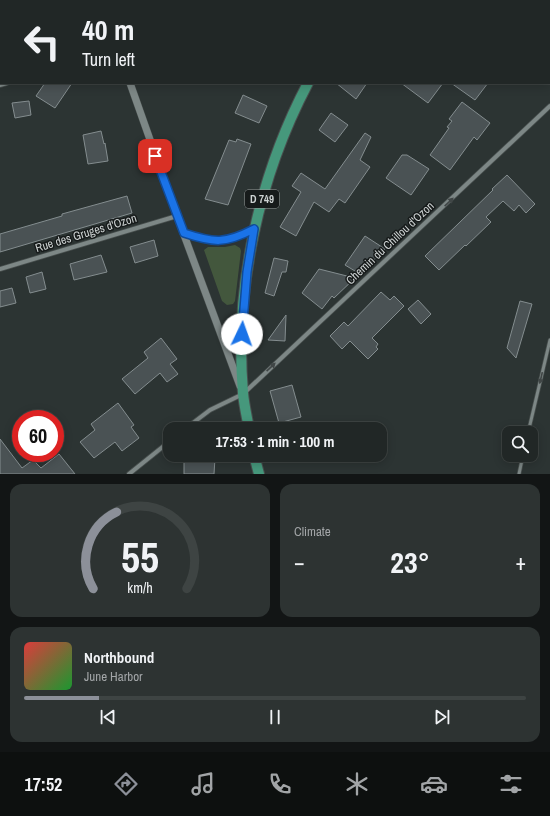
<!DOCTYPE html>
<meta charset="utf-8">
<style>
body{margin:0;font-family:"Archivo Narrow",sans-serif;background:#2d3332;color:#f1f3f6;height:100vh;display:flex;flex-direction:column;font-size:15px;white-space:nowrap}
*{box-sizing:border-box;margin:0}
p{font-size:13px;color:#a2a5a7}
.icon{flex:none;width:22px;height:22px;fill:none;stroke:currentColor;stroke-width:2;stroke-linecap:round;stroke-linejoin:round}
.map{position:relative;height:474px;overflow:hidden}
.drawer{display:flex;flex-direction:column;gap:10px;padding:10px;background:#121515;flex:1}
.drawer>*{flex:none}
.guide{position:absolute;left:0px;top:0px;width:550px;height:84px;box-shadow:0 2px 10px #0003,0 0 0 1px #3e4443;background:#212726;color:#f1f3f6;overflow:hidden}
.controls{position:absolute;left:502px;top:426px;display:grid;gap:8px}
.controls a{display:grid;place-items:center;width:36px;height:36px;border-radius:8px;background:#212726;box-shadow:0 2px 10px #0003,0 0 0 1px #3e4443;font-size:20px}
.speed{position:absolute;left:12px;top:410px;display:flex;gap:8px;font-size:20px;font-weight:700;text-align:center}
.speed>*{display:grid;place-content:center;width:52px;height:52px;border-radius:50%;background:#212726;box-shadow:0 2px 10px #0003,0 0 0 1px #3e4443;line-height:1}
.speed .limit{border:6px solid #d22;background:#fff;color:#111}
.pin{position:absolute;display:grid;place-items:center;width:34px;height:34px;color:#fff;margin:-17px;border-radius:8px;box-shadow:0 2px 6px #0006}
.me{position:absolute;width:44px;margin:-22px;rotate:3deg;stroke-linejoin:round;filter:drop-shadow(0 0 3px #0008)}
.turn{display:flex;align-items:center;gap:14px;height:84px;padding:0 16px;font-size:18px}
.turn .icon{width:52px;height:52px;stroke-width:2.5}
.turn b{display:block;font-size:28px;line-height:34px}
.big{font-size:30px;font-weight:700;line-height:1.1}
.drawer .widget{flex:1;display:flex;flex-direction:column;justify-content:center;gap:6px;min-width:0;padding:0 14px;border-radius:12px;background:#2d3332}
.drawer .dial{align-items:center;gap:0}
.dial svg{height:104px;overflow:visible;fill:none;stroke:#3e4443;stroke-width:7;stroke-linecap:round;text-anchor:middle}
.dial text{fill:#f1f3f6;stroke:none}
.song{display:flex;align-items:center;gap:12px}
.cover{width:48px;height:48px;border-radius:6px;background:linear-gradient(135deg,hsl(0 70% 55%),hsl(130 70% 35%))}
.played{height:4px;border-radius:2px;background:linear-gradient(90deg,#8c9099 15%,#3e4443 15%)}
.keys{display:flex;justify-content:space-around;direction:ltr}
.heat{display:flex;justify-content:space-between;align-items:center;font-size:22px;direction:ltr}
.drawer .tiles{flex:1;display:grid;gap:10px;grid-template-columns:1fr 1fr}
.widget:last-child{grid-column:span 2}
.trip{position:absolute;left:163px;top:422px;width:224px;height:40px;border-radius:12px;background:#212726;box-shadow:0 2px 10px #0003,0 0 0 1px #3e4443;font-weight:700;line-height:40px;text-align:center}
.dock{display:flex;height:64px;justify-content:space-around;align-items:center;background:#0d100f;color:#a2a5a7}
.dock .icon{width:28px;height:28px}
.dock .active{color:#8c9099}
.dock b{font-size:18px;color:#f1f3f6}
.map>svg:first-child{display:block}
</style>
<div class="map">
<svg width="550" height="474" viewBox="0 0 550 474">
<rect width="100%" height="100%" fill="#2c3433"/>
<g fill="#43573d">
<polygon points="120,0 230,0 229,1"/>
<polygon points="235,245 240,248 241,251 235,301 233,304 227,305 222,301 204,250 208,247 225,247"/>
</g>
<g fill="#4a5254" stroke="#848d8f">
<polygon points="45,83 72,83 55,108 36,96"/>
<polygon points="336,83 367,83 356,99"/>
<polygon points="401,83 443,83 428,103"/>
<polygon points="451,83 488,83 475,100"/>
<polygon points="243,95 267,106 259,123 235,113"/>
<polygon points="29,101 31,115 15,118 12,103"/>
<polygon points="462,102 490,123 477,140 474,137 450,170 430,155 449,128 447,127 452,121 449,119"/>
<polygon points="331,113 348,125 335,142 319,130"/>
<polygon points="101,131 104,144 105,143 108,161 88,164 83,135"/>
<polygon points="365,133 371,137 360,160 370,167 345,203 339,199 329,212 314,202 296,236 280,227 301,192 292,186 301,173 325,189"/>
<polygon points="237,139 251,144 228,205 205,199 229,140 236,142"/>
<polygon points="402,155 407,155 429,169 411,195 386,178"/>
<polygon points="507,175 535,204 526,213 519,205 514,211 503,201 486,217 491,222 466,246 465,245 439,270 425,256 493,190 492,189"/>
<polygon points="127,196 132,213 0,252 0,234 62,216 62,214"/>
<polygon points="365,236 385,249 360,274 345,265"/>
<polygon points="154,240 158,256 135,263 130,247"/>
<polygon points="101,255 107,272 74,280 70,264"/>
<polygon points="274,258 288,261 286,272 282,272 274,296 265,293"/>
<polygon points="319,269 355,278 334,298 332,296 322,309 302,293"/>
<polygon points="42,272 46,289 30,293 26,277"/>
<polygon points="12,288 16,303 0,307 0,291"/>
<polygon points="381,292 390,300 394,296 404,306 372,338 378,344 376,347 378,349 368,359 350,341 342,349 330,336 344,322 348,326"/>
<polygon points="418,300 431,314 421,324 408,309"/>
<polygon points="520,301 532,304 516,358 507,348"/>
<polygon points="286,315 285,341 268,340"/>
<polygon points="161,338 177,359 170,364 178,374 167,382 160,373 135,394 122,379 148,358 144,352"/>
<polygon points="292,385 301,417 279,423 270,391"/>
<polygon points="118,403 134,425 131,427 139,438 122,451 115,442 94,458 80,442 95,430 91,424"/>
<polygon points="0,439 22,468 33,460 41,468 59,454 75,474 0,474"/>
<polygon points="215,458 214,474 184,474 184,459"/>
</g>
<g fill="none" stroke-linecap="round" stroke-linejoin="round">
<g stroke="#484f4e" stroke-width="4.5">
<g id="service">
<polyline points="528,433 550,340"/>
<polyline points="519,474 523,455"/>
</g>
</g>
<g stroke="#484f4e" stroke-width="5.5">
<g id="minor">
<polyline points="12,0 12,1"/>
<polyline points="0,85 7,83"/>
<polyline points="0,269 177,216"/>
<polyline points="185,429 210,410 243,394 550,106"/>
<polyline points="129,474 170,441"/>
</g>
</g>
<g stroke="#484f4e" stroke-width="8">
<g id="tertiary">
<polyline points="102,0 102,1"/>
<polyline points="130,83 177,216 240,386"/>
<path d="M184,233C215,244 224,244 254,229"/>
</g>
</g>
<g stroke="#484f4e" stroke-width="12">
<g id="primary">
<polyline points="353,1 353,0"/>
<path d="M249,429C247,417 244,405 243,393C234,288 259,176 308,83"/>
<polyline points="254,455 259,474"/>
</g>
</g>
<use href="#service" stroke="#7d8786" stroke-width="3"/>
<use href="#minor" stroke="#7d8786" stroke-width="4"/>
<use href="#tertiary" stroke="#7d8786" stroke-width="7"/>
<use href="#primary" stroke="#46987c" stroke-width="10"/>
</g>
<defs><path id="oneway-solid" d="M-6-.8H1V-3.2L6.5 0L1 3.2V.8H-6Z"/></defs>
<g fill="#404646">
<use href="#oneway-solid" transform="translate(449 202) rotate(-43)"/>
<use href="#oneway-solid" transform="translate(271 367) rotate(-43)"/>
<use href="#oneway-solid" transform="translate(541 378) rotate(103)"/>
</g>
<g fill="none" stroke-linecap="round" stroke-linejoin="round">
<g stroke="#114b97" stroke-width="10">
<path id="route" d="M155,156L184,233C214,243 225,244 254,229L247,272L242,334"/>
</g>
<use href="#route" stroke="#1a73e8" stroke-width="7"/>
</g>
<g text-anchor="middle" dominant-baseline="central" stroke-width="3" stroke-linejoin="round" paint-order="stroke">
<rect fill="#171b1b" stroke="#969b9b" stroke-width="1" x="245" y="190" width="34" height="18" rx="3"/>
<g font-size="11" font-weight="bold" fill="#cdd2d2">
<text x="262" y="199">D 749</text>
</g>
<g font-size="12" fill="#cdd2d2" stroke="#171b1b">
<text transform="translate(86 233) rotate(-17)">Rue des Gruges d'Ozon</text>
<text transform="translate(390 243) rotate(-43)">Chemin du Chillou d'Ozon</text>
</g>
</g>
</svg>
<div class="controls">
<a><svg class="icon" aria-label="search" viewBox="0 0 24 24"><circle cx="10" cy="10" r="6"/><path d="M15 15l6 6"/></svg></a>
</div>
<div class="speed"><div class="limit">60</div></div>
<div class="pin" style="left:155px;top:156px;background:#d93025"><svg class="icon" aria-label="arrive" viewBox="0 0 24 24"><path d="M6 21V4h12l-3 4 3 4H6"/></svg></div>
<svg class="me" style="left:242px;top:334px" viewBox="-20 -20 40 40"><circle r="19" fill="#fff"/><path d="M0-13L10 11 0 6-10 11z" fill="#1a73e8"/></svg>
<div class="trip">17:53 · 1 min · 100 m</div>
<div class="guide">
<div class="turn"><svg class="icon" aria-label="left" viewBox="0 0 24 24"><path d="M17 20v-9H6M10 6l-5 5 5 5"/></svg><div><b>40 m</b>Turn left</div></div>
</div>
</div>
<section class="drawer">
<div class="tiles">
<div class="widget dial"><svg viewBox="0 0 100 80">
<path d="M14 69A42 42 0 1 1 86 69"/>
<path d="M14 69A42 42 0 0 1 32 10" stroke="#8c9099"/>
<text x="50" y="56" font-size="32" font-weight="700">55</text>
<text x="50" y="72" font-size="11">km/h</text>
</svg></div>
<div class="widget"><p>Climate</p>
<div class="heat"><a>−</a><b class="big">23°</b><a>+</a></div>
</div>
<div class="widget">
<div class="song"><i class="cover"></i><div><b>Northbound</b><p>June Harbor</p></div></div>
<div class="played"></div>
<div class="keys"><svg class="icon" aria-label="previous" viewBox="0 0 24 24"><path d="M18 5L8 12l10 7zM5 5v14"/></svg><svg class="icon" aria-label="pause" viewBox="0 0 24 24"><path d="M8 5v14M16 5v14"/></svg><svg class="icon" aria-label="next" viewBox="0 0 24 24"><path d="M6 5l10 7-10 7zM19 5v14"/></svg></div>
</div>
</div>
</section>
<nav class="dock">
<b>17:52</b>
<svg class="icon active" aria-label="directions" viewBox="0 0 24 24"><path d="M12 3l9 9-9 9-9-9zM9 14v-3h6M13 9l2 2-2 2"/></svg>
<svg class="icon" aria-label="music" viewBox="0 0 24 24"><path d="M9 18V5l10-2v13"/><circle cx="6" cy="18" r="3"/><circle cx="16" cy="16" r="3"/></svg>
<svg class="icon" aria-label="phone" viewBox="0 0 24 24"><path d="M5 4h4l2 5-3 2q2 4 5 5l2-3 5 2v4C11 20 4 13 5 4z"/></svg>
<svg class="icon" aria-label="climate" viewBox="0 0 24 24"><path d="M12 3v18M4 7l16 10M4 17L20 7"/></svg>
<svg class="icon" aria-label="car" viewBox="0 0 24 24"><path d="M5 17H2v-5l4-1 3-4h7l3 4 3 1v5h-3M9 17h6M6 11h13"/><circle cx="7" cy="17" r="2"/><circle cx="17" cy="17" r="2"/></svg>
<svg class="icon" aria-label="filters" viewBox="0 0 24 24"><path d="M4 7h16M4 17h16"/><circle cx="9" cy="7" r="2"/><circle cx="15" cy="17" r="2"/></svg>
</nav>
